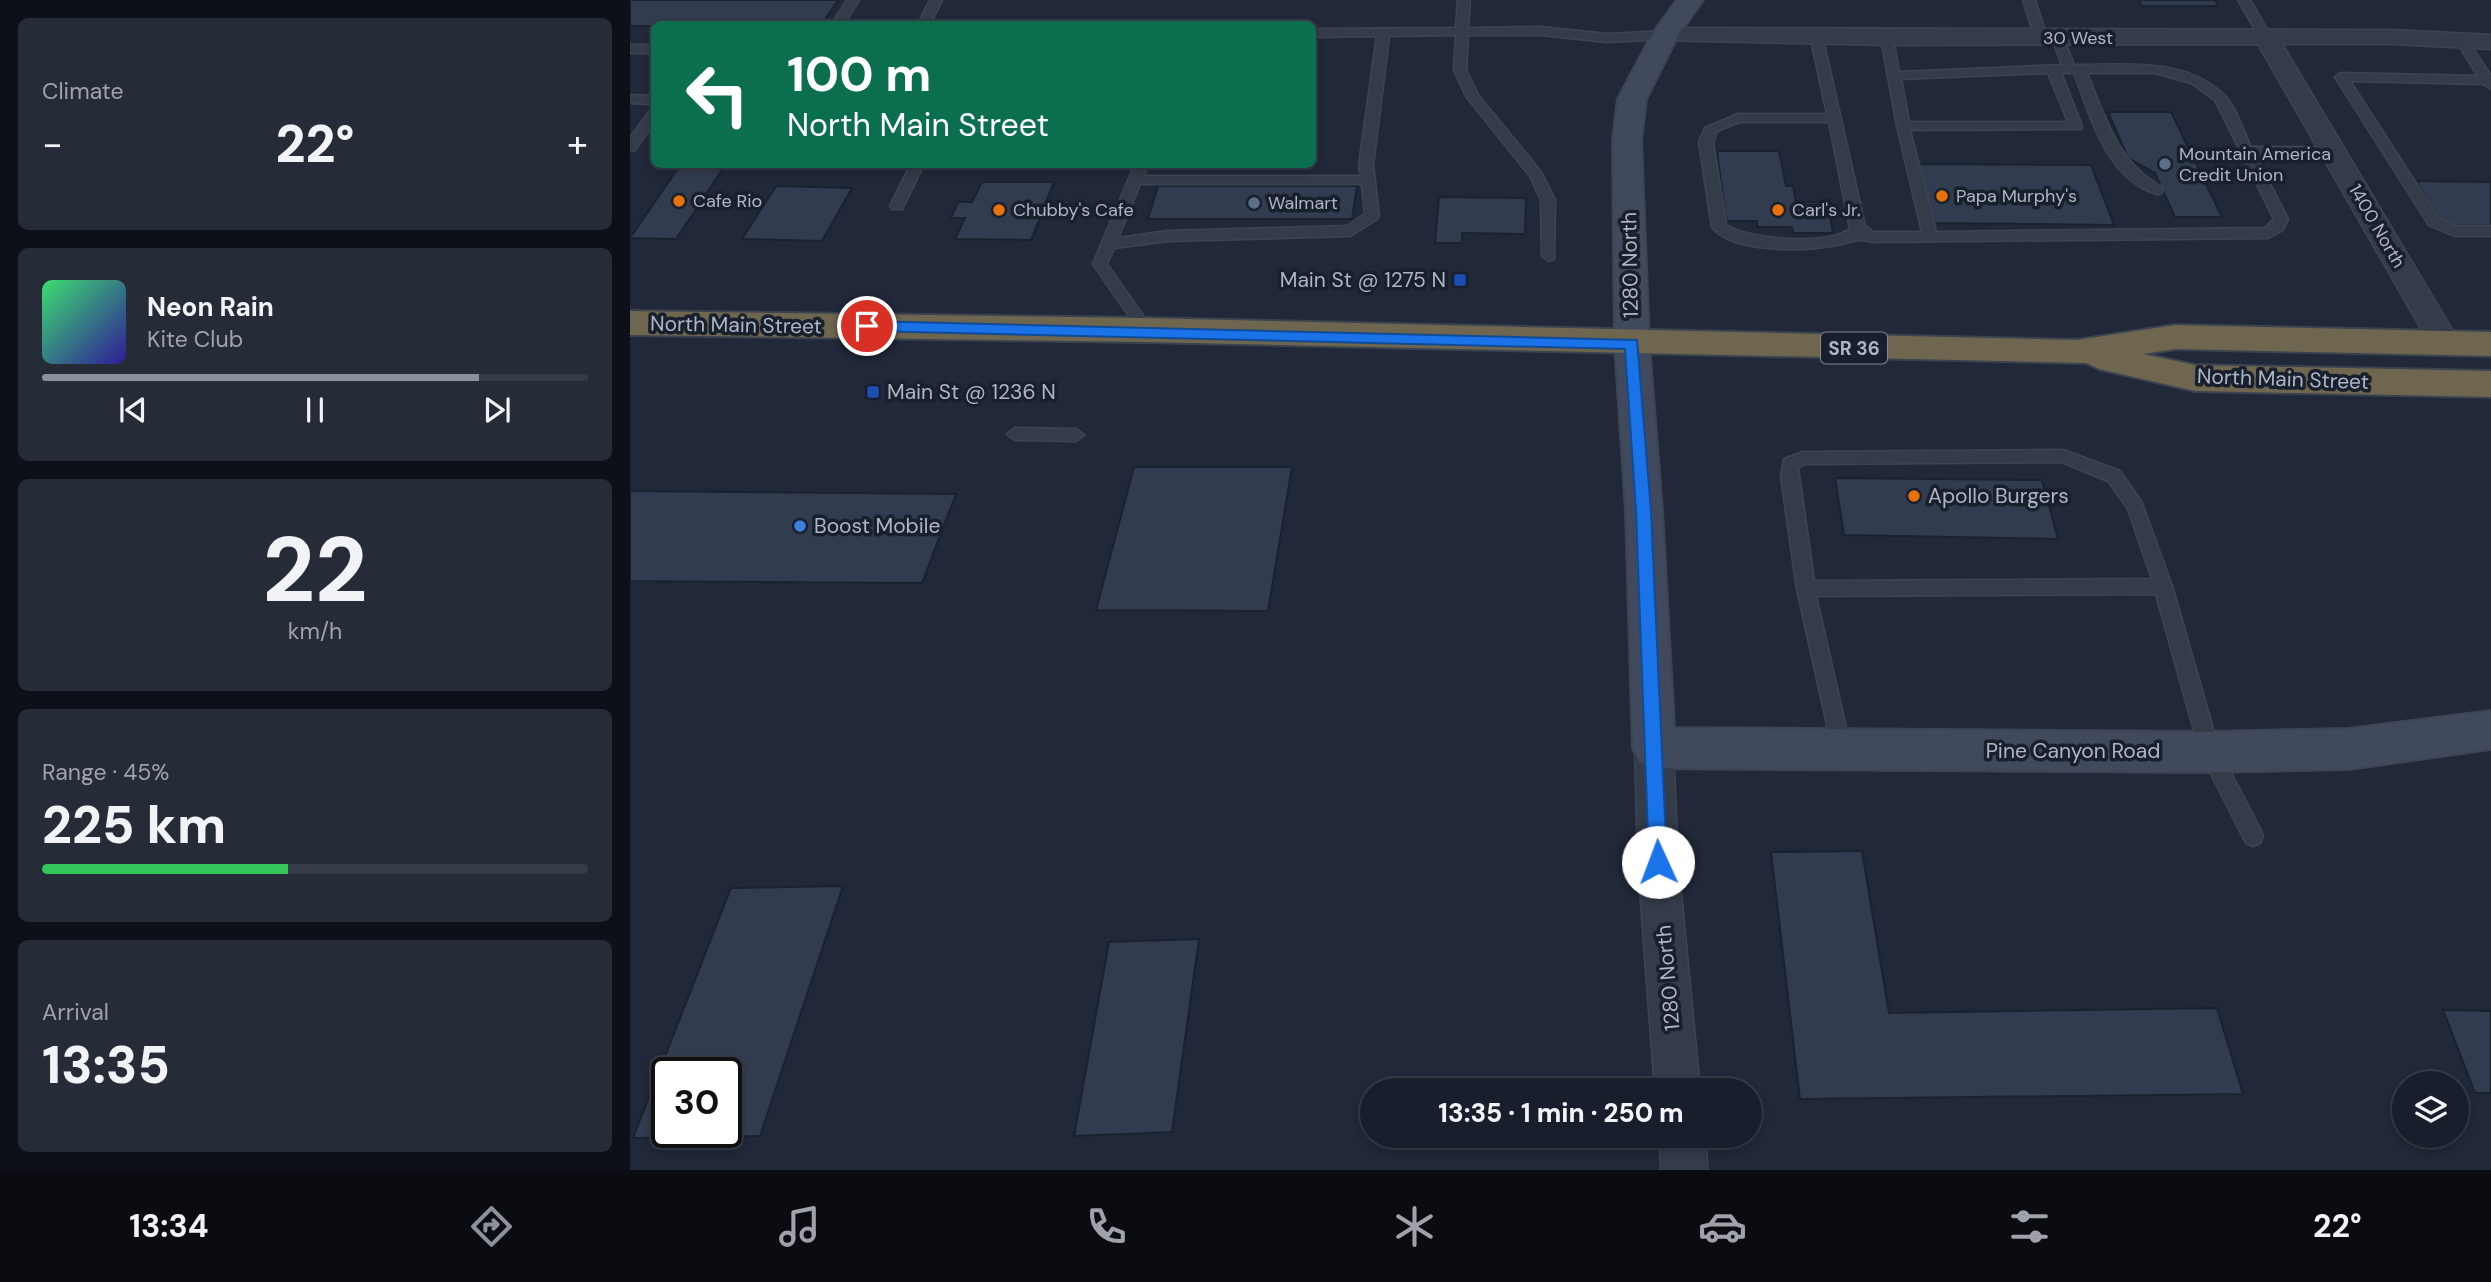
<!DOCTYPE html>
<meta charset="utf-8">
<style>
body{margin:0;font-family:"DM Sans",sans-serif;background:#252b37;color:#f1f3f6;height:100vh;display:flex;flex-direction:column;font-size:26px;white-space:nowrap}
*{box-sizing:border-box;margin:0}
p{font-size:23px;color:#9fa2a9}
.icon{flex:none;width:38px;height:38px;fill:none;stroke:currentColor;stroke-width:2;stroke-linecap:round;stroke-linejoin:round}
.map{position:relative;flex:1;overflow:hidden}
.details{display:flex;flex-direction:column;gap:18px;padding:18px;background:#0d1018;width:630px}
.details>*{flex:none}
.top-card{position:absolute;left:21px;top:21px;width:665px;height:147px;border-radius:10px;box-shadow:0 4px 10px #0003,0 0 0 2px #363c47;background:#0b6e4f;color:#fff;overflow:hidden}
.controls{position:absolute;left:1762px;top:1071px;display:grid;gap:14px}
.controls a{display:grid;place-items:center;width:77px;height:77px;border-radius:50%;background:#181e2b;box-shadow:0 4px 10px #0003,0 0 0 2px #363c47;font-size:35px}
.speed{position:absolute;left:21px;top:1057px;display:flex;gap:14px;font-size:35px;font-weight:700;text-align:center}
.speed>*{display:grid;place-content:center;width:91px;height:91px;border-radius:50%;background:#181e2b;box-shadow:0 4px 10px #0003,0 0 0 2px #363c47;line-height:1}
.speed .limit{border:4px solid #111;border-radius:10px;background:#fff;color:#111}
.pin{position:absolute;display:grid;place-items:center;width:60px;height:60px;color:#fff;margin:-30px;border:4px solid #fff;border-radius:50%;box-shadow:0 2px 7px #0007}
.me{position:absolute;width:77px;margin:-38px;rotate:358deg;stroke-linejoin:round;filter:drop-shadow(0 0 5px #0008)}
.turn{display:flex;align-items:center;gap:24px;height:147px;padding:0 21px;font-size:32px}
.turn .icon{width:91px;height:91px;stroke-width:2.5}
.turn b{display:block;font-size:49px;line-height:60px}
.big{font-size:52px;font-weight:800;line-height:1.1}
.details .tile{flex:1;display:flex;flex-direction:column;justify-content:center;gap:10px;min-width:0;padding:0 24px;border-radius:10px;background:#252b37}
.details .dial{align-items:center;gap:0}
.dial b{font-size:91px;line-height:1}
.song{display:flex;align-items:center;gap:21px}
.cover{width:84px;height:84px;border-radius:10px;background:linear-gradient(135deg,hsl(140 70% 55%),hsl(250 70% 35%))}
.played{height:7px;border-radius:4px;background:linear-gradient(90deg,#8c9099 80%,#363c47 80%)}
.keys{display:flex;justify-content:space-around;direction:ltr}
.heat{display:flex;justify-content:space-between;align-items:center;font-size:38px;direction:ltr}
.charge{height:10px;border-radius:5px;background:linear-gradient(90deg,#34c759 45%,#363c47 0)}
.trip{position:absolute;left:730px;top:1078px;width:402px;height:70px;border-radius:35px;background:#181e2b;box-shadow:0 4px 10px #0003,0 0 0 2px #363c47;font-weight:800;line-height:70px;text-align:center}
.tab-bar{display:flex;height:112px;justify-content:space-around;align-items:center;background:#0a0c11;color:#9fa2a9}
.tab-bar .icon{width:49px;height:49px}
.tab-bar .current{color:#8c9099}
.tab-bar b{font-size:32px;color:#f1f3f6}
main{display:flex;flex:1;min-height:0}
.map>svg:first-child{display:block}
</style>
<main>
<section class="details">
<div class="tile"><p>Climate</p>
<div class="heat"><a>−</a><b class="big">22°</b><a>+</a></div>
</div>
<div class="tile">
<div class="song"><i class="cover"></i><div><b>Neon Rain</b><p>Kite Club</p></div></div>
<div class="played"></div>
<div class="keys"><svg class="icon" aria-label="previous" viewBox="0 0 24 24"><path d="M18 5L8 12l10 7zM5 5v14"/></svg><svg class="icon" aria-label="pause" viewBox="0 0 24 24"><path d="M8 5v14M16 5v14"/></svg><svg class="icon" aria-label="next" viewBox="0 0 24 24"><path d="M6 5l10 7-10 7zM19 5v14"/></svg></div>
</div>
<div class="tile dial"><b>22</b><p>km/h</p></div>
<div class="tile"><p>Range · 45%</p><b class="big">225 km</b><div class="charge"></div></div>
<div class="tile"><p>Arrival</p><b class="big">13:35</b></div>
</section>
<div class="map">
<svg width="1861" height="1170" viewBox="0 0 1861 1170">
<rect width="100%" height="100%" fill="#202839"/>
<g fill="#323c50" stroke="#1b222f" stroke-width="2" fill-rule="evenodd">
<polygon points="0,0 208,0 192,24 24,26 0,26"/>
<polygon points="1509,0 1585,0 1588,6 1512,6"/>
<polygon points="1478,112 1541,112 1592,217 1545,217 1525,173 1498,158"/>
<polygon points="1087,151 1149,151 1156,186 1163,186 1166,202 1197,202 1203,233 1163,233 1162,227 1127,227 1127,221 1096,221"/>
<polygon points="51,164 96,164 46,239 0,238"/>
<polygon points="1288,164 1461,165 1484,225 1304,223"/>
<polygon points="1786,181 1861,182 1861,225 1813,225"/>
<polygon points="352,182 424,182 401,240 325,239 335,218 321,218 328,202 342,202"/>
<polygon points="146,186 222,188 192,241 112,239"/>
<polygon points="528,186 727,186 722,219 518,219"/>
<polygon points="809,197 896,198 895,234 832,233 832,243 805,243"/>
<polygon points="504,467 662,467 638,611 466,610"/>
<polygon points="1205,478 1412,480 1428,539 1214,535"/>
<polygon points="0,491 326,494 292,583 0,581"/>
<polygon points="1232,851 1259,1013 1587,1008 1613,1094 1170,1099 1141,852"/>
<path d="M213,886L130,1136L3,1138L101,888ZM37,1073H96V1132H37Z"/>
<polygon points="569,939 542,1132 444,1136 479,942"/>
<polygon points="1813,1010 1861,1011 1861,1093 1845,1093"/>
</g>
<g fill="none" stroke-linecap="round" stroke-linejoin="round">
<g stroke="#3d4453" stroke-width="3">
<g id="lane">
<polygon points="217,0 229,0 214,24 202,24"/>
<polygon points="300,0 312,0 300,24 288,24"/>
<path d="M828,0H840L838,28L911,27L977,34L1035,31L1041,35L1035,39L977,42L911,35H838L836,70L848,95L911,172L925,200L924,259L919,261L912,256L911,200L900,176L836,96L824,70L826,35L759,36L743,165L749,216L747,219L720,236L538,241L484,248L477,264L523,330L521,334H511L463,264L505,164H518L514,176H731L729,165L747,36L682,37V29L826,28ZM510,184H732L735,214L717,226L538,231L488,238Z"/>
<polygon points="1393,0 1405,0 1417,38 1415,41 1405,38"/>
<polygon points="1608,0 1620,0 1642,38 1640,41 1632,41"/>
<path d="M1186,31L1192,35L1235,226L1243,232H1292L1267,126L1251,38L1257,34L1263,38L1269,72L1432,65L1422,38L1432,35L1444,65C1493,65 1554,57 1593,94C1606,106 1613,131 1621,147H1703L1710,151L1703,155H1625L1658,219L1653,230L1638,238L1243,242C1225,237 1224,242 1207,245C1176,251 1103,254 1082,227L1069,142L1075,128L1108,114H1197L1180,35ZM1418,73L1438,122H1279L1271,79ZM1431,73H1444C1461,116 1476,179 1527,194L1532,193V187C1487,163 1475,117 1457,73H1525L1561,83L1585,100L1644,219L1635,228L1306,232L1280,130L1451,129L1452,126ZM1109,122H1199L1220,229C1198,246 1119,240 1096,225L1083,142L1087,131Z"/>
<polygon points="1832,37 1836,38 1861,76 1861,89 1853,84 1720,81 1809,219 1826,226 1861,226 1861,236 1824,236 1799,225 1705,77 1711,73 1848,76 1826,41"/>
<rect x="0" y="45" width="24" height="8"/>
<polygon points="0,95 24,96 24,104 0,103"/>
<polygon points="24,111 24,123 5,150 0,151 0,138 19,112"/>
<polygon points="281,164 294,164 272,209 262,209 260,206"/>
<polygon points="385,428 446,429 454,435 446,441 385,440 377,434"/>
<path d="M1433,450L1490,471L1511,501L1542,586L1589,750L1630,829L1633,836L1630,843L1623,846L1616,843L1570,752L1526,594L1186,596L1221,750L1218,756L1211,759L1204,756L1167,589L1151,476L1154,459L1173,452ZM1432,462L1478,481L1498,509L1522,579L1184,581L1168,468L1175,464Z"/>
</g>
</g>
<g stroke="#3d4453" stroke-width="3">
<g id="street">
<polygon points="1035,28 1763,30 1861,35 1861,49 1763,44 1652,44 1830,343 1826,351 1815,354 1804,351 1628,44 1257,45 1027,40 1023,35 1027,30"/>
<polygon points="1024,730 1038,735 1043,748 1048,862 1070,1090 1025,1090 1008,862 1005,748 1010,735"/>
<polygon points="1030,1136 1076,1136 1077,1170 1031,1170"/>
</g>
</g>
<g stroke="#3d4453" stroke-width="4">
<polygon id="secondary" points="1047,0 1073,0 1048,35 1016,99 1011,140 1019,344 1032,511 1044,728 1580,732 1718,729 1861,711 1861,749 1718,769 1580,772 1024,768 1009,762 1003,748 996,511 985,344 983,140 988,99 1022,35"/>
</g>
<g stroke="#3b4250" stroke-width="4">
<polygon id="highway" points="0,311 516,318 1447,340 1545,325 1861,332 1861,356 1545,349 1513,354 1565,365 1861,371 1861,397 1565,391 1469,369 1456,363 516,342 0,335"/>
</g>
<use href="#lane" fill="#343b49" fill-rule="evenodd"/>
<use href="#street" fill="#343b49" fill-rule="evenodd"/>
<use href="#secondary" fill="#41495c" fill-rule="evenodd"/>
<use href="#highway" fill="#6f6650" fill-rule="evenodd"/>
</g>
<polygon fill="#1a73e8" stroke="#114b97" stroke-width="2" points="237,321 1007,340 1021,511 1037,862 1034,868 1028,871 1021,868 1019,862 1006,511 995,349 237,331 230,326"/>
<g fill="#5c6f8a" stroke="#19202d" stroke-width="2.5">
<circle cx="1535" cy="164" r="7"/>
<circle cx="624" cy="203" r="7"/>
</g>
<g fill="#e8710a" stroke="#19202d" stroke-width="2.5">
<circle cx="1312" cy="196" r="7"/>
<circle cx="49" cy="201" r="7"/>
<circle cx="369" cy="210" r="7"/>
<circle cx="1148" cy="210" r="7"/>
<circle cx="1284" cy="496" r="7"/>
</g>
<g fill="#1a4fb4" stroke="#19202d" stroke-width="2.5">
<rect x="823" y="273" width="14" height="14" rx="3.5"/>
<rect x="236" y="385" width="14" height="14" rx="3.5"/>
</g>
<circle fill="#3f7fe0" stroke="#19202d" stroke-width="2.5" cx="170" cy="526" r="7"/>
<g text-anchor="middle" dominant-baseline="central" stroke-width="7" stroke-linejoin="round" paint-order="stroke">
<g font-size="18" fill="#aeb5c6" stroke="#19202d">
<text x="1448" y="38">30 West</text>
<text transform="translate(1747 226) rotate(60)">1400 North</text>
</g>
<g font-size="18" fill="#aeb5c6" stroke="#19202d" text-anchor="start">
<text x="1549" y="154">Mountain America<tspan x="1549" dy="21">Credit Union</tspan></text>
<text x="1326" y="196">Papa Murphy's</text>
<text x="63" y="201">Cafe Rio</text>
<text x="638" y="203">Walmart</text>
<text x="383" y="210">Chubby's Cafe</text>
<text x="1162" y="210">Carl's Jr.</text>
</g>
<rect fill="#19202d" stroke="#818898" stroke-width="2" x="1191" y="332.5" width="66" height="31" rx="5"/>
<g font-size="19" font-weight="bold" fill="#aeb5c6">
<text x="1224" y="348">SR 36</text>
</g>
<g font-size="21" fill="#aeb5c6" stroke="#19202d">
<text transform="translate(1000 265) rotate(-91)">1280 North</text>
<text transform="translate(106 325) rotate(1)">North Main Street</text>
<text transform="translate(1653 379) rotate(2)">North Main Street</text>
<text x="1443" y="751">Pine Canyon Road</text>
<text transform="translate(1038 978) rotate(-95)">1280 North</text>
</g>
<g font-size="21" fill="#aeb5c6" stroke="#19202d" text-anchor="start">
<text x="816" y="280" text-anchor="end">Main St @ 1275 N</text>
<text x="257" y="392">Main St @ 1236 N</text>
<text x="1298" y="496">Apollo Burgers</text>
<text x="184" y="526">Boost Mobile</text>
</g>
</g>
</svg>
<div class="controls">
<a><svg class="icon" aria-label="layers" viewBox="0 0 24 24"><path d="M12 4l9 5-9 5-9-5zM3 14l9 5 9-5"/></svg></a>
</div>
<div class="speed"><div class="limit">30</div></div>
<div class="pin" style="left:237px;top:326px;background:#d93025"><svg class="icon" aria-label="arrive" viewBox="0 0 24 24"><path d="M6 21V4h12l-3 4 3 4H6"/></svg></div>
<svg class="me" style="left:1028px;top:862px" viewBox="-20 -20 40 40"><circle r="19" fill="#fff"/><path d="M0-13L10 11 0 6-10 11z" fill="#1a73e8"/></svg>
<div class="trip">13:35 · 1 min · 250 m</div>
<div class="top-card">
<div class="turn"><svg class="icon" aria-label="left" viewBox="0 0 24 24"><path d="M17 20v-9H6M10 6l-5 5 5 5"/></svg><div><b>100 m</b>North Main Street</div></div>
</div>
</div>
</main>
<nav class="tab-bar">
<b>13:34</b>
<svg class="icon current" aria-label="directions" viewBox="0 0 24 24"><path d="M12 3l9 9-9 9-9-9zM9 14v-3h6M13 9l2 2-2 2"/></svg>
<svg class="icon" aria-label="music" viewBox="0 0 24 24"><path d="M9 18V5l10-2v13"/><circle cx="6" cy="18" r="3"/><circle cx="16" cy="16" r="3"/></svg>
<svg class="icon" aria-label="phone" viewBox="0 0 24 24"><path d="M5 4h4l2 5-3 2q2 4 5 5l2-3 5 2v4C11 20 4 13 5 4z"/></svg>
<svg class="icon" aria-label="climate" viewBox="0 0 24 24"><path d="M12 3v18M4 7l16 10M4 17L20 7"/></svg>
<svg class="icon" aria-label="car" viewBox="0 0 24 24"><path d="M5 17H2v-5l4-1 3-4h7l3 4 3 1v5h-3M9 17h6M6 11h13"/><circle cx="7" cy="17" r="2"/><circle cx="17" cy="17" r="2"/></svg>
<svg class="icon" aria-label="filters" viewBox="0 0 24 24"><path d="M4 7h16M4 17h16"/><circle cx="9" cy="7" r="2"/><circle cx="15" cy="17" r="2"/></svg>
<b>22°</b>
</nav>
